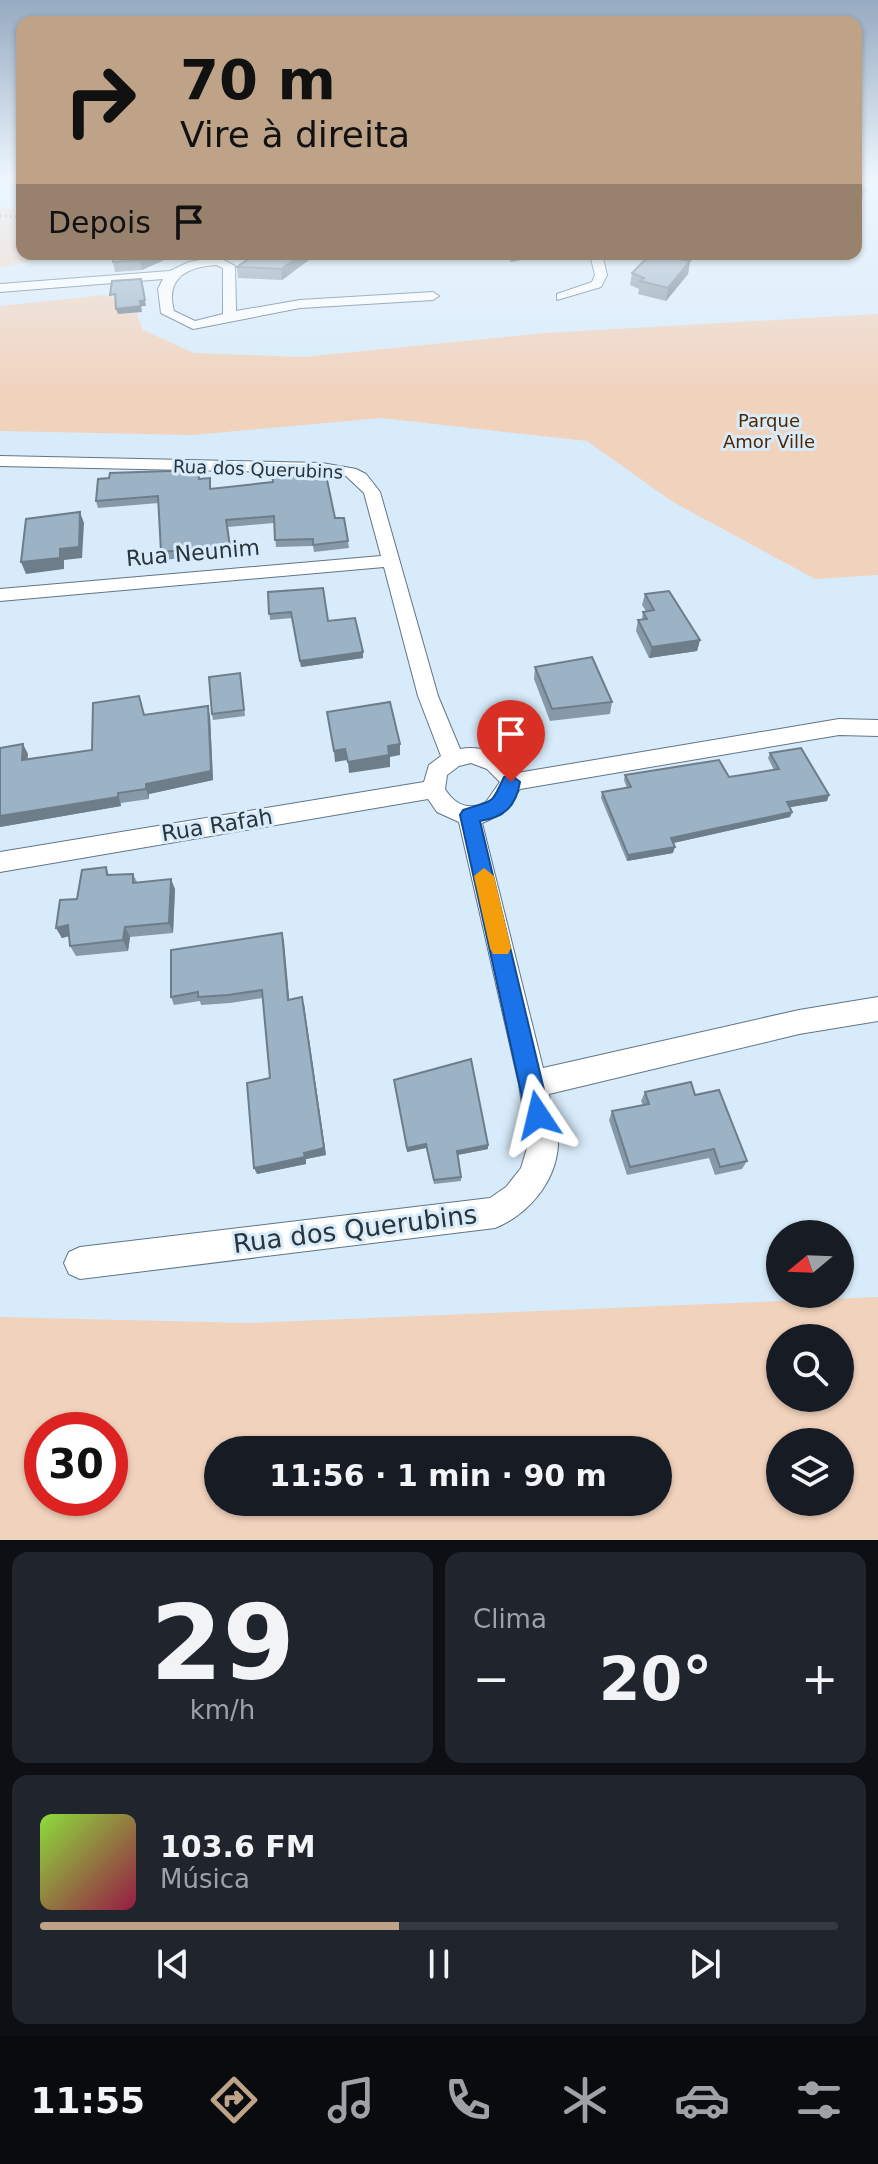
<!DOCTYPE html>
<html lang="pt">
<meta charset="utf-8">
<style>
body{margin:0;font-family:"DejaVu Sans",sans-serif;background:#20242c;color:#f1f3f6;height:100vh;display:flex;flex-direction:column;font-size:30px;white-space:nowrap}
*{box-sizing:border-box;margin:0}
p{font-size:26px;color:#9ea1a6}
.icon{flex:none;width:44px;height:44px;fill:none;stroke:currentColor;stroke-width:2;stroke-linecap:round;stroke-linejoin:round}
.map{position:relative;height:1540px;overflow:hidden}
.drawer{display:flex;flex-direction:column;gap:12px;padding:12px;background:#0d0f14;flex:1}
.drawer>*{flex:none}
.banner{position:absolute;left:16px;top:16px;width:846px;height:244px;border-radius:16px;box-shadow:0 2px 6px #0004;background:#bfa389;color:#111;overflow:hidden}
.needle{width:52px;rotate:251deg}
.buttons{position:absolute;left:766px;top:1220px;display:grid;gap:16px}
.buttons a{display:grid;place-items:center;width:88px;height:88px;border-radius:50%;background:#171b24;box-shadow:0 2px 6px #0004;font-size:40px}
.speed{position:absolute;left:24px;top:1412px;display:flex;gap:16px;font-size:40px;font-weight:700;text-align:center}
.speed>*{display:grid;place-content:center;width:104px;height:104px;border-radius:50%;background:#171b24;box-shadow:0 2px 6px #0004;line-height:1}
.speed .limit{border:12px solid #d22;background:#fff;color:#111}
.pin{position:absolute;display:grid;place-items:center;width:68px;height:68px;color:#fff;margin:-82px -34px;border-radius:50% 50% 50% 0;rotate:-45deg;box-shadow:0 0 8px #0007}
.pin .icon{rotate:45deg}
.me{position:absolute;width:88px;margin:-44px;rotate:350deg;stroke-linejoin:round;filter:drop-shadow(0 0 6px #0008)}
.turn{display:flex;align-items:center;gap:28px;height:168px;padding:0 32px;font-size:36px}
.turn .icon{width:104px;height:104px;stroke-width:2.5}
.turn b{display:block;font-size:56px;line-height:68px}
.then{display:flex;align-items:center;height:76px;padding:0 32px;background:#0003;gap:16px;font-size:30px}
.big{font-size:60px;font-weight:700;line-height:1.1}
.drawer .widget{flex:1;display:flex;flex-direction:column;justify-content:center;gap:12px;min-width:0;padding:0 28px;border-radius:16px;background:#20242c}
.drawer .dial{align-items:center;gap:0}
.dial b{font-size:104px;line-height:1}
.song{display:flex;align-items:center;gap:24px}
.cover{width:96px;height:96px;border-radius:12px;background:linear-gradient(135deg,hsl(90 70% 55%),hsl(340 70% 35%))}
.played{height:8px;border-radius:4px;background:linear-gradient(90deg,#bfa389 45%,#363941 45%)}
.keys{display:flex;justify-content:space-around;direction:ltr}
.heat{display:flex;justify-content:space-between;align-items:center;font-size:44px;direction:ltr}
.drawer .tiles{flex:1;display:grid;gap:12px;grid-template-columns:1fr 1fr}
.widget:last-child{grid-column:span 2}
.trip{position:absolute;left:204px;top:1436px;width:468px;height:80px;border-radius:40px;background:#171b24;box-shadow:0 2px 6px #0004;font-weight:700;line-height:80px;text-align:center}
.tabs{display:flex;height:128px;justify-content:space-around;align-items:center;background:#090b0e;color:#9ea1a6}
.tabs .icon{width:56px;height:56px}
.tabs .active{color:#bfa389}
.tabs b{font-size:36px;color:#f1f3f6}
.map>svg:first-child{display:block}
</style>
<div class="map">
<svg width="878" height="1540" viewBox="0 0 878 1540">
<rect width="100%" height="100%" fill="#d8ebfa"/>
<g fill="#f1d2bd" fill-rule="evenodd">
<polygon points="0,208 22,208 22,254 57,254 0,268"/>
<polygon points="104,295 132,303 143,330 194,353 303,357 546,333 878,314 878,575 815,579 673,502 587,441 381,418 192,435 0,431 0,306"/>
<path d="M878,1297V1540H0V1317L249,1323ZM780,1338H840V1398H780ZM42,1430H110V1498H42ZM780,1442H840V1502H780ZM218,1450H658V1502H218Z"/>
</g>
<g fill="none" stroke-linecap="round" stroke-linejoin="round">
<g stroke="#607586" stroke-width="2">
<g id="minor">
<polygon points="590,254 602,254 607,275 601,287 557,300 557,294 592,282 595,275"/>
<path d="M218,257L235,266L236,311L300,300L433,292L439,296L433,300L300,308L193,329L161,313L158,289L163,279L0,292V284L170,271L189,262ZM216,265L223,268V314L195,321L174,311C165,278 187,267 216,265Z"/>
<path d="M0,456L322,463L356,469L366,474L380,492L438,696L460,749C482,745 504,754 517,773L839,719L878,720V736L839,735L520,789L502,814L482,823L543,1068L799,1010L878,997V1021L799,1034L549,1094C551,1110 558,1129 558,1145C556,1182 528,1215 495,1228L80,1279L69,1274L64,1263L69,1252L80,1247L490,1198L506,1187L521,1168L528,1145L519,1084L459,822L437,812L428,799L0,872V852L424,782L429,765L441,756L418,696L384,567L0,601V589L381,556L364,493L346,476L322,473L0,466ZM471,763L487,769L500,782L486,802C469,811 455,805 445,789L447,775L459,766Z"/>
</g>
</g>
<polyline stroke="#81909b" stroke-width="3" stroke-dasharray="2 3" stroke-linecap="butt" points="0,216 22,217"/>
<use href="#minor" fill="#fff" fill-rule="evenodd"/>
</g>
<g fill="#8699a9">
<polygon points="317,254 282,280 238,278 237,267"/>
<polygon points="488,254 550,254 511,262 507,258 496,260"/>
<polygon points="171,257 142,270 115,272 113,262"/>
<polygon points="690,261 688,274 666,301 638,294 639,289 630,285 632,273"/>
<polygon points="311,477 335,518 344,518 349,548 314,552 313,546 276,547 274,523 228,527 231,553 163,560 161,552 159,503 98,508 96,501 201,479 211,486 211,489"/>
<polygon points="268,592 328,621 363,658 301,667 292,618 270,620"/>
<polygon points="645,594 700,640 697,651 649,658 636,631 638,620 642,619 643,612 646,611 642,605"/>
<polygon points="535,667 612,702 610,714 550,721 534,679"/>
<polygon points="241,679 245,716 213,720 212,714"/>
<polygon points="145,715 210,716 213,780 149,794 149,799 121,803 121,806 0,827 28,754 27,759 92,750"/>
<polygon points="770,753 829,795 827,801 790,807 792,812 790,817 673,843 673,853 627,861 601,798 602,792 627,788 624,780 625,775 729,777 774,770 768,758"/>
<polygon points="106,867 109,875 133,874 137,882 175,889 173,933 130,937 128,951 76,956 70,946 69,936 62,938 56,928 77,899"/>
<polygon points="282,933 289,1000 304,1005 326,1155 306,1159 306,1164 257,1174 270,1078 263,998 230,1003 201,1005 200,1001 174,1005 171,997"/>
<polygon points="395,1084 488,1149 458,1155 461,1181 434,1184 426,1148 407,1152"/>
<polygon points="645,1092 695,1095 747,1161 742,1169 715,1175 709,1158 627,1175 609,1120 612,1111 643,1105 641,1101"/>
</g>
<g fill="#6d7d8a">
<polygon points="865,191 862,200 856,201 856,194"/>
<polygon points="154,254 170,254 171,257 142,270 140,260"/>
<polygon points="302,254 317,254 282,280 281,269"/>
<polygon points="496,254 507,254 507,258 496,260"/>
<polygon points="512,254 550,254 511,262"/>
<polygon points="690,261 688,274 666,301 668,288"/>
<polygon points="142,284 146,306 141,306 140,301"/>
<polygon points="141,306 142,312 118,314 116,309"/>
<polygon points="80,512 84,523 82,558 64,560 64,569 26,574 21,562"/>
<polygon points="700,640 697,651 649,658 652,647"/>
<polygon points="363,652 363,658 301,667 300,661"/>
<polygon points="208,706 210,716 213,780 149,794 149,799 146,789 146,784"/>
<polygon points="23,744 28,754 26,770 22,760"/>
<polygon points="400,744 400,755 390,757 390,767 349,773 348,762 388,746"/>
<polygon points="345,749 347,760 335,762 334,751"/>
<polygon points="118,793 121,806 0,827 0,816"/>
<polygon points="829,795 827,801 785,808 787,802"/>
<polygon points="792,812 790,817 669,844 671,838"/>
<polygon points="675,847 673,853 627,861 628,855"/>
<polygon points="171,879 175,889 173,933 169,923"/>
<polygon points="68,925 73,935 62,938 56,928"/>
<polygon points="125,927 130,937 128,951 123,940"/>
<polygon points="282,933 284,941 290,1008 288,1000"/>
<polygon points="304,1005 326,1155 306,1159 306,1164 257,1174 254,1168"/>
<polygon points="426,1144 426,1148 407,1152 407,1148"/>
<polygon points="488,1145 488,1149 457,1155 457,1151"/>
</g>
<g fill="#9cb2c5" stroke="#6d7d8a" stroke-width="2">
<polygon points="856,187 865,191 856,194"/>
<polygon points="113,254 154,254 140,260 113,262"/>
<polygon points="256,254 302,254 281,269 237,267"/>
<polygon points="651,254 656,254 690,261 668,288 640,281 644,278 632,273"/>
<polygon points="141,279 145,300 140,301 141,306 116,309 115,294 110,295 112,281"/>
<polygon points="199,470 199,479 210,478 210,489 273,482 272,474 310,470 311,477 326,475 335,518 344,518 348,541 313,545 313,539 275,540 274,516 226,520 230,546 161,552 158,496 96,501 98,479 109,478 110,473"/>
<polygon points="80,512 79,547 60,549 60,558 21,562 26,519"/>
<polygon points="323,588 328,621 355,618 363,652 300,661 291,612 269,614 268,592"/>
<polygon points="669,591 700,640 652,647 638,620 647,619 643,612 654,610 645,594"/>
<polygon points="592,657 612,702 552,709 535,667"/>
<polygon points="240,673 244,710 212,714 209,677"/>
<polygon points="139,696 144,715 208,706 211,771 146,784 146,789 118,793 118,797 0,816 0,748 23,744 22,760 92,750 93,703"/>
<polygon points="390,702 400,744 388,746 389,755 348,762 345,749 334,751 327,712"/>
<polygon points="801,748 829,795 787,802 792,812 671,838 675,847 628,855 602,792 631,787 625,775 719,760 729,777 779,769 770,753"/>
<polygon points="106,867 107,875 133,874 133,883 171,879 169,923 125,927 123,940 70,946 68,925 56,928 60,900 77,899 82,870"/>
<polygon points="282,933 288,1000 302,997 324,1148 304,1153 305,1157 254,1168 247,1083 270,1078 262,990 228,995 198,997 198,992 171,997 171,950"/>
<polygon points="471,1059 488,1145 457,1151 461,1177 434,1180 426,1144 407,1148 394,1080"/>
<polygon points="691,1082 695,1095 719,1090 747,1161 720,1167 714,1149 630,1167 612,1111 649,1104 645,1092"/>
</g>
<linearGradient id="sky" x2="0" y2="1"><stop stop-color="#96aac1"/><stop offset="0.45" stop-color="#edf6fd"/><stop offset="1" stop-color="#edf6fd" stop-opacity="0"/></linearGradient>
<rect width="878" height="396" fill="url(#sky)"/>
<path fill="#1a73e8" stroke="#114b97" stroke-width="2" d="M511,775L520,782C516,806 505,817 480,821L550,1115L546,1123L538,1126L529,1123L526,1115L460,815L463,810C493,800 491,806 504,777Z"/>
<polygon fill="#f59e0b" points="484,868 494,876 511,948 508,954 493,954 490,948 474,876"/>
<g text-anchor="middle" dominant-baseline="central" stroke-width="6" stroke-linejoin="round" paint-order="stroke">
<g font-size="18" fill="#512700" stroke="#d8ebfa">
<text x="769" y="420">Parque<tspan x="769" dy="21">Amor Ville</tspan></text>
</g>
<g font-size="18" fill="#2a343b" stroke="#d8ebfa">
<text transform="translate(258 469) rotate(2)">Rua dos Querubins</text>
</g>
<g font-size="22" fill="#2a343b" stroke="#d8ebfa">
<text transform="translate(193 553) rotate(-5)">Rua Neunim</text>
<text transform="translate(217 825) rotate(-9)">Rua Rafah</text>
</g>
<g font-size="26" fill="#2a343b" stroke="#d8ebfa">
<text transform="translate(355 1229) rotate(-7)">Rua dos Querubins</text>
</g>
</g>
</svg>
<div class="buttons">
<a><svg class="needle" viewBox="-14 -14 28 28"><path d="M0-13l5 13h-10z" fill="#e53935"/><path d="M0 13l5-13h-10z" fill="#9ea1a6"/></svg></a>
<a><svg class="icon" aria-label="search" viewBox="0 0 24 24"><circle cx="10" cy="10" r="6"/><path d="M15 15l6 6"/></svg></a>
<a><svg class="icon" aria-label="layers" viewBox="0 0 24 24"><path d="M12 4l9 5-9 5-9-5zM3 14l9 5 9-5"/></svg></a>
</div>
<div class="speed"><div class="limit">30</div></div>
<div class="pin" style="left:511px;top:782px;background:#d93025"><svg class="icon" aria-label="arrive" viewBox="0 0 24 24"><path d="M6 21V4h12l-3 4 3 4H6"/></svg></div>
<svg class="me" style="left:538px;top:1115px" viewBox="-20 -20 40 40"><path d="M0-17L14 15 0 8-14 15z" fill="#1a73e8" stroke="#fff" stroke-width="4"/></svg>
<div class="trip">11:56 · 1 min · 90 m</div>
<div class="banner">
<div class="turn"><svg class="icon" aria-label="right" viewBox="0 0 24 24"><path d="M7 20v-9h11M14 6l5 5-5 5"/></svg><div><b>70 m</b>Vire à direita</div></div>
<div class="then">Depois<svg class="icon" aria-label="arrive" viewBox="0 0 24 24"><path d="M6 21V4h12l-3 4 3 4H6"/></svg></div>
</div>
</div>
<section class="drawer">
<div class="tiles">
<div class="widget dial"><b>29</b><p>km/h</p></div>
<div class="widget"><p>Clima</p>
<div class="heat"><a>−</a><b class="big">20°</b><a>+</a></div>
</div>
<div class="widget">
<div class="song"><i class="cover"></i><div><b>103.6 FM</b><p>Música</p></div></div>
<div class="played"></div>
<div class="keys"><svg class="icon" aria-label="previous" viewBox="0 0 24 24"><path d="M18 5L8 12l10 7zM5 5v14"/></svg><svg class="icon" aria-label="pause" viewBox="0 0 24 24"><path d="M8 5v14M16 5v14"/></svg><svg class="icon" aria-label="next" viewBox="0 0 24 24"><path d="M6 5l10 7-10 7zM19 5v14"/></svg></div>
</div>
</div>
</section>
<nav class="tabs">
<b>11:55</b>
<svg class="icon active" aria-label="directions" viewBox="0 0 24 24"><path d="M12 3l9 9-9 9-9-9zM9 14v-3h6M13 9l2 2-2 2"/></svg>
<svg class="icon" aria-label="music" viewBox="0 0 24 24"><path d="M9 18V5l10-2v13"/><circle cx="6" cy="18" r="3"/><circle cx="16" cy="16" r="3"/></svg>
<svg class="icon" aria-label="phone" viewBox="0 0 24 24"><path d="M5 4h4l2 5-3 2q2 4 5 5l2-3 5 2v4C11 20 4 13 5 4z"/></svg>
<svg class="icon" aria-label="climate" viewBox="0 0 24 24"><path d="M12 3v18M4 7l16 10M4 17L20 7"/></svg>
<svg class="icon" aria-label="car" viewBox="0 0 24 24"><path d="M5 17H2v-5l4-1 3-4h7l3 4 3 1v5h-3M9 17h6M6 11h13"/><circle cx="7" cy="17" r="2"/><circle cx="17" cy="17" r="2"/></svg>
<svg class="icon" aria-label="filters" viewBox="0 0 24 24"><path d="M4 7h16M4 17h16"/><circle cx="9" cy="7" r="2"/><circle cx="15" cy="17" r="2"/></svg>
</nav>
